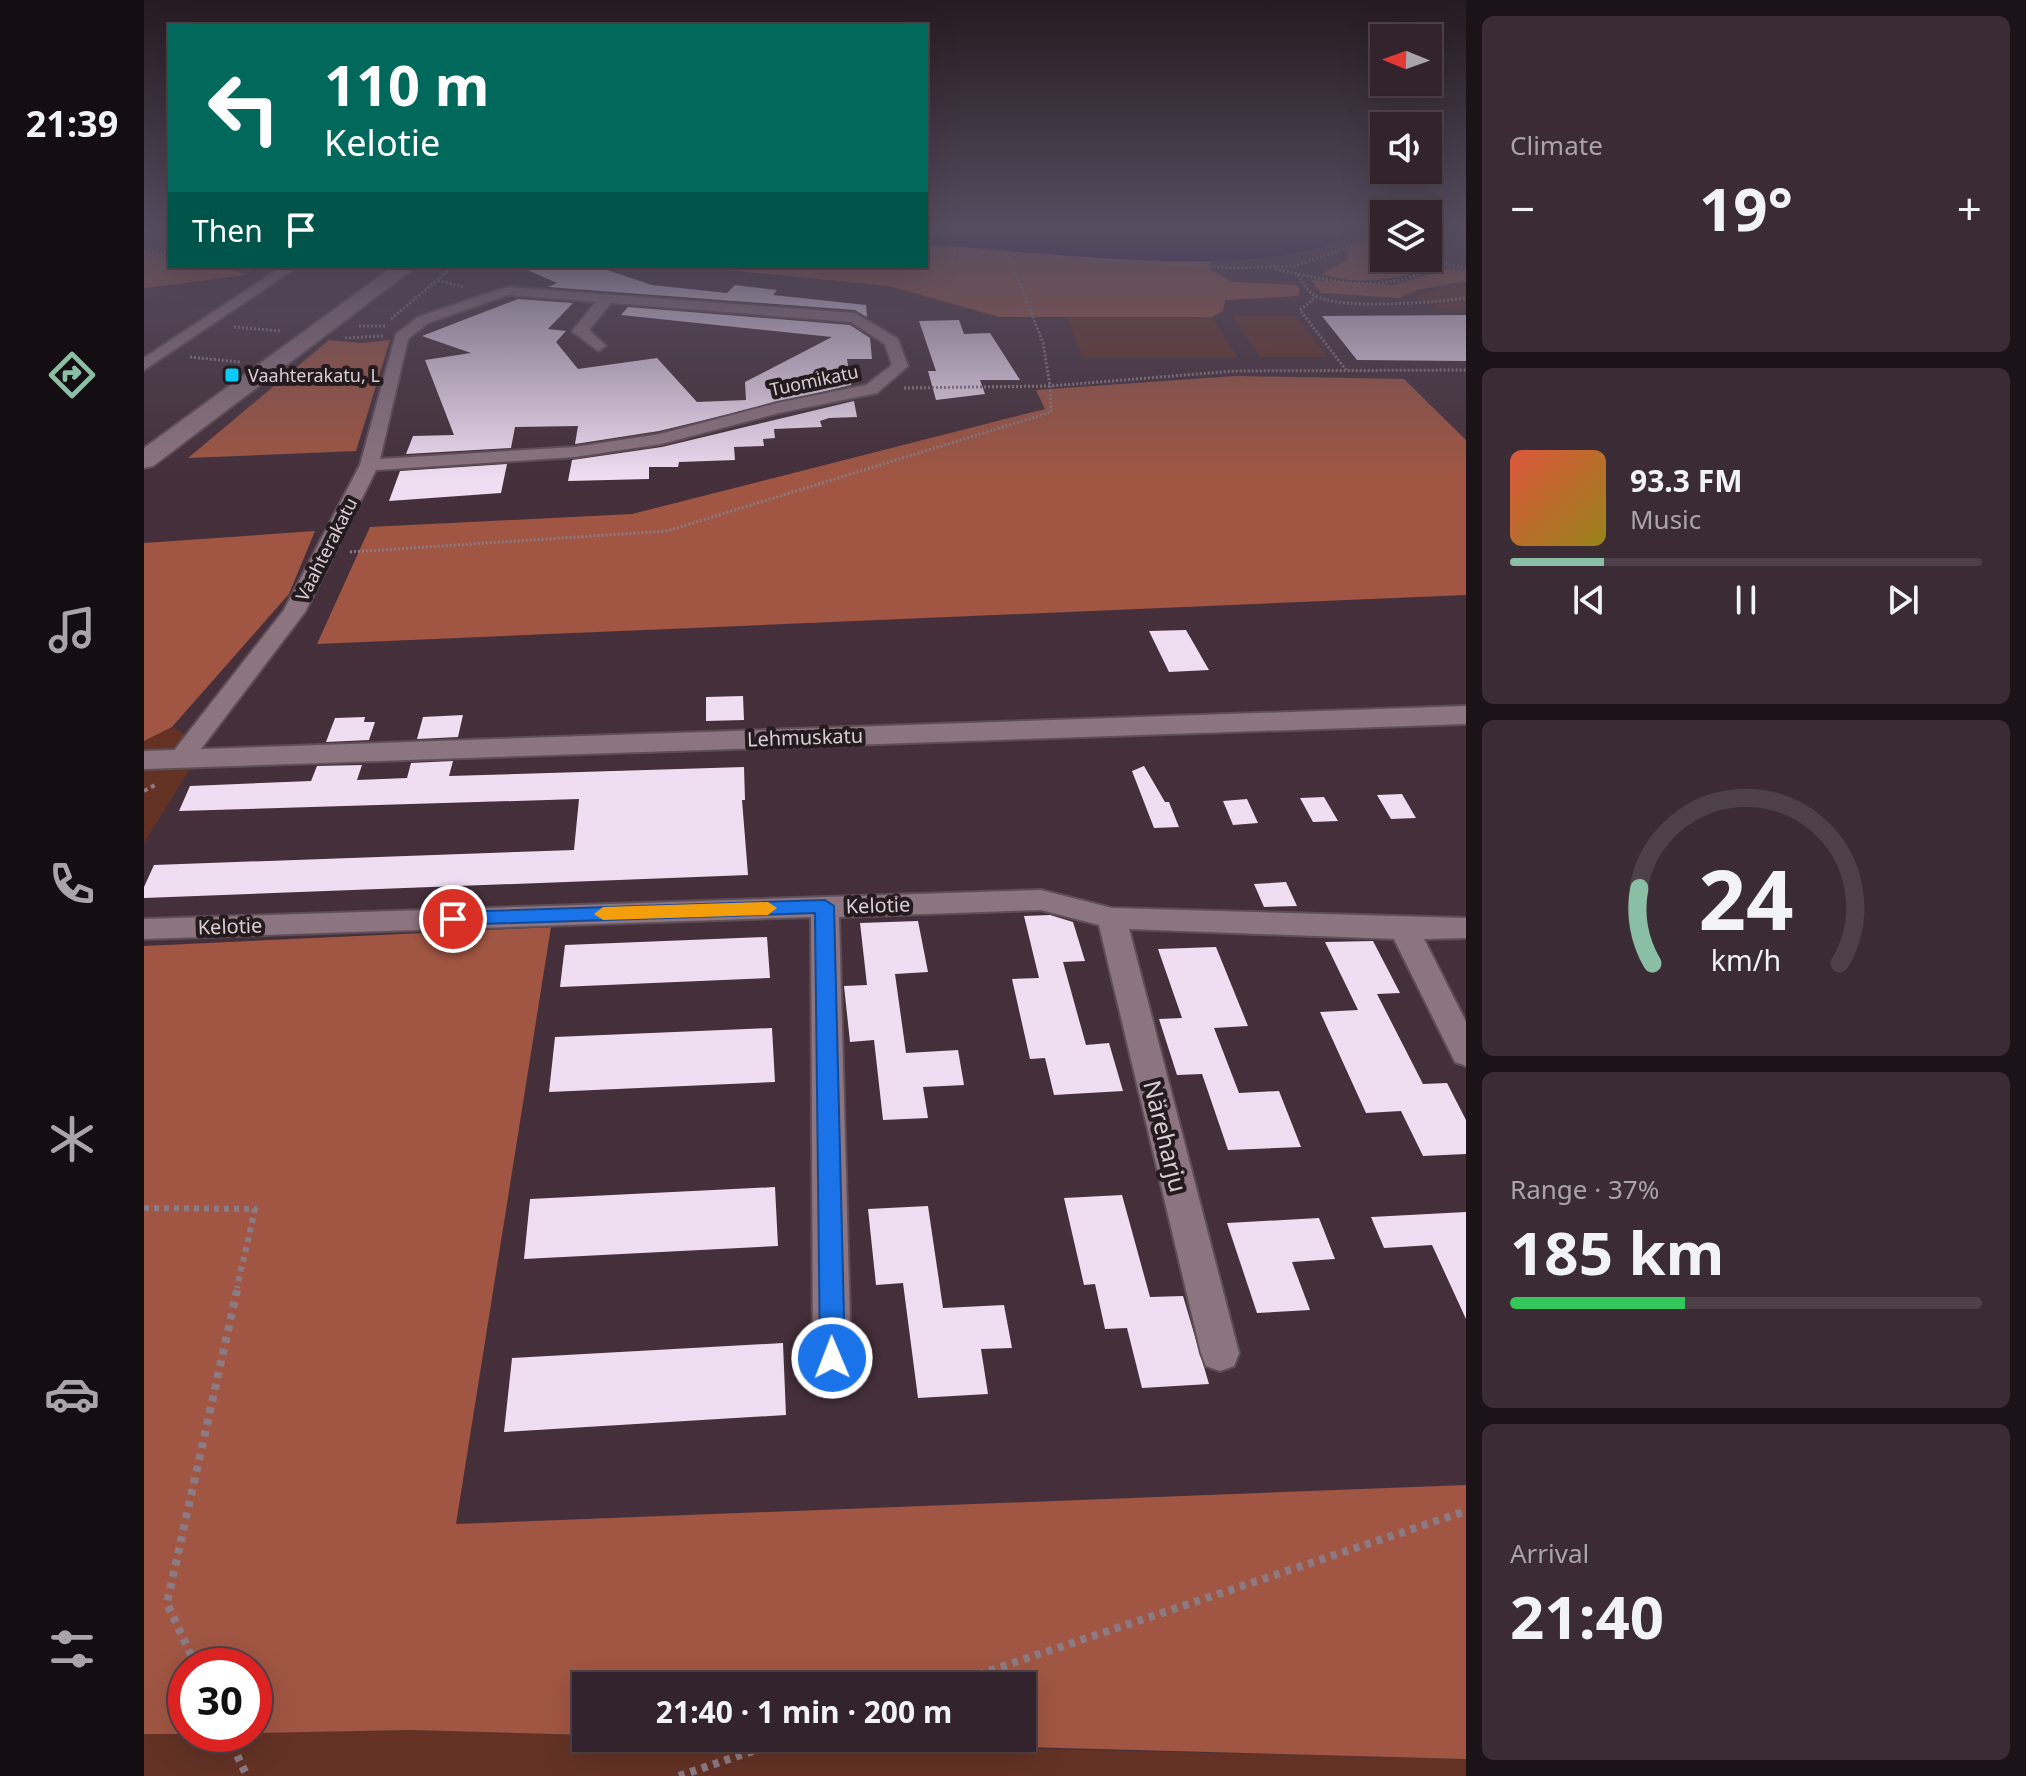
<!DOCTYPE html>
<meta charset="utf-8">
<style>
body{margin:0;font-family:"Noto Sans",sans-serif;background:#3b2b34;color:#f1f3f6;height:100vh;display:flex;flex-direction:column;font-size:30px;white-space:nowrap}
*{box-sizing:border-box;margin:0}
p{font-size:26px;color:#a9a4a9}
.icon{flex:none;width:44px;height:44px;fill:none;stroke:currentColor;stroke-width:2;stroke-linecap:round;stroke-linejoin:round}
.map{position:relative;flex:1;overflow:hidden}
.drawer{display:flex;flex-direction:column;gap:16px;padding:16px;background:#1c1318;width:560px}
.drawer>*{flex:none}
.top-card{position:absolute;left:24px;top:24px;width:760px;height:244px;border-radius:0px;box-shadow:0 8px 32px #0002,0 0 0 2px #4e4048;background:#00695c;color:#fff;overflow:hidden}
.needle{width:52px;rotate:271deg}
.controls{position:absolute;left:1226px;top:24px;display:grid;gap:16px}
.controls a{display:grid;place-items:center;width:72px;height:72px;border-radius:0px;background:#33232c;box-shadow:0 8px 32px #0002,0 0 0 2px #4e4048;font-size:40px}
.speed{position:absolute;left:24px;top:1648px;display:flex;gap:16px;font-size:40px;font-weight:700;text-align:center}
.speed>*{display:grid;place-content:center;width:104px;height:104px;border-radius:50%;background:#33232c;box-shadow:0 8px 32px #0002,0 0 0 2px #4e4048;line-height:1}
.speed .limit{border:12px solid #d22;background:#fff;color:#111}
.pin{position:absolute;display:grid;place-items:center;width:68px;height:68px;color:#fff;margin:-34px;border:4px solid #fff;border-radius:50%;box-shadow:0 2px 8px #0007}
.me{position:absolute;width:88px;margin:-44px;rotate:359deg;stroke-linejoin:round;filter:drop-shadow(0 0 6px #0008)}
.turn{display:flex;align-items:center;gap:28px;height:168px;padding:0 24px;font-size:36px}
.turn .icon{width:104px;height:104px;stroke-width:2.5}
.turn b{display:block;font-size:56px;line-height:68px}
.then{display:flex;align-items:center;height:76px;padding:0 24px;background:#0003;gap:16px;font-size:30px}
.big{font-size:60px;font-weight:700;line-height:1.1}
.drawer .card{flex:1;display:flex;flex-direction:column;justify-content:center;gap:12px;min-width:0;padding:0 28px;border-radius:12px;background:#3b2b34}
.drawer .dial{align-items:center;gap:0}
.dial svg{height:208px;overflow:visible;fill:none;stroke:#4e4048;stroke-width:7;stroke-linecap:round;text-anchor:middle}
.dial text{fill:#f1f3f6;stroke:none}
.song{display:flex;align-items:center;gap:24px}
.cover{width:96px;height:96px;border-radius:12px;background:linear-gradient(135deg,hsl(10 70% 55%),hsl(50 70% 35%))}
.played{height:8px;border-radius:4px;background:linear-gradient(90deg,#8abfa5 20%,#4e4048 20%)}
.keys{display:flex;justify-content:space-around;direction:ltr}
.heat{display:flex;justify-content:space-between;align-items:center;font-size:44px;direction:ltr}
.charge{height:12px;border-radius:6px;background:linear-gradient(90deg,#34c759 37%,#4e4048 0)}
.trip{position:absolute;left:428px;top:1672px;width:464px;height:80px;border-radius:0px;background:#33232c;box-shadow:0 8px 32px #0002,0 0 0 2px #4e4048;font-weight:700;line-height:80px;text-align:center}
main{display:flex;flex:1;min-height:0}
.dock{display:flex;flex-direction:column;width:144px;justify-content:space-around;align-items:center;background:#140e12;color:#a9a4a9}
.dock .icon{width:56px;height:56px}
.dock .current{color:#8abfa5}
.dock b{font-size:36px;color:#f1f3f6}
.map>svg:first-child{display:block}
</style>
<main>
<nav class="dock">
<b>21:39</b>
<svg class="icon current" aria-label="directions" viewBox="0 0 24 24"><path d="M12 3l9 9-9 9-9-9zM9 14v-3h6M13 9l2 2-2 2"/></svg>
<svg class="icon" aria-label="music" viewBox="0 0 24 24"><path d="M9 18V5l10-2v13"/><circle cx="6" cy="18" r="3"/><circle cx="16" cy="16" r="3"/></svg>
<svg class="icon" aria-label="phone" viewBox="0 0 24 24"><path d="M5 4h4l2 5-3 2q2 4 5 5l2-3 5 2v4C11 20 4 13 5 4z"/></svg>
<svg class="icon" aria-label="climate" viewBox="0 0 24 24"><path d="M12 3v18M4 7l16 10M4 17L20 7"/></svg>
<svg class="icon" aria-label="car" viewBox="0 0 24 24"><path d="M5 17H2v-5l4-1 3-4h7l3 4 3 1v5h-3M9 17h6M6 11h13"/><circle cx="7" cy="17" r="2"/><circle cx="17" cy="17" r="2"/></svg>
<svg class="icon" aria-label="filters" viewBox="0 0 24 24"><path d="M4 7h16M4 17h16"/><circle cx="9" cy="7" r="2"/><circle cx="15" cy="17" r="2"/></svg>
</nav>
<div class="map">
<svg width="1322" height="1776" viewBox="0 0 1322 1776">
<rect width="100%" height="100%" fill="#442f3a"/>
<g fill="#633225">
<polygon points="1322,282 1322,310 1294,308 1269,296"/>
<polygon points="1088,316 1152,316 1183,357 1116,357"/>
<polygon points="1068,317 1094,358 939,358 923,318"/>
<polygon points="28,727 60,746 0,843 0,741"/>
<polygon points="267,1730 442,1735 442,1738 1322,1759 1322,1776 0,1776 0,1734"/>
</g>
<g fill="#a05642">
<path d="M1240,230V258H1279L1283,262L1280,270C1245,281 1214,285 1178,274L1203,260L1204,250Z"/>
<polygon points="782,245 1066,261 1065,269 1089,282 1153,285 1156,289 1154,296 1081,300 1079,311 1068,317 855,317 745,286 542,266 782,266"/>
<polygon points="0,253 26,255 26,266 76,266 103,275 0,288"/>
<polygon points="1305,268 1322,271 1322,281 1274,290 1255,298 1177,293 1167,280 1249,285"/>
<polygon points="185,340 218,343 246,340 212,451 44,458"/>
<polygon points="1091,376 1260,379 1322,440 1322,595 173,644 226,527 488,514 901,409 892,390"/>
<polygon points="171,531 145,594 28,727 0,741 0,543"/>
<polygon points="407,927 312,1524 1322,1485 1322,1759 555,1738 878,1738 878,1686 442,1686 442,1735 267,1730 110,1733 110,1666 42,1666 42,1734 0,1734 0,946"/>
</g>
<path fill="#210642" d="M782,229H1218C1131,288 890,249 782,245Z"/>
<g fill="#efddf2">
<polygon points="374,266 464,266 463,270 508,285 583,293 591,285 633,290 629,295 722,305 723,317 711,310 404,287 413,283"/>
<polygon points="374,299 429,303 404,329 422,331 412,342 434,369 513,358 553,402 602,400 601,382 688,337 477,315 484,307 706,325 726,338 728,359 703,359 707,385 515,431 431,444 434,426 371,427 367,448 262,454 269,436 310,435 281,360 327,353 278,336"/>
<polygon points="1322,315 1322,361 1213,360 1178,316"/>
<polygon points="815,320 820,334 846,333 876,380 836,380 841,394 792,400 784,371 792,371 775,321"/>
<polygon points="710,401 713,417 685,418 676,421 678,427 630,429 631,438 619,439 620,446 590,447 591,460 535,462 534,467 505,467 505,479 424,481 428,460 518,447"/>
<polygon points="363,464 357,493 245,501 256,471"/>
<polygon points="1042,630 1065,670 1025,672 1005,631"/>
<polygon points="599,696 600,720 562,721 562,697"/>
<polygon points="319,715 314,737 273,739 279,717"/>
<polygon points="221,717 220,722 231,722 225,740 182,742 191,718"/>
<polygon points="309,761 305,776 600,767 601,800 598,800 604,875 0,898 0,887 10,865 430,850 435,799 35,811 46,786 167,781 173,766 218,765 213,780 263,778 267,763"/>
<polygon points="1000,766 1021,802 1025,802 1035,827 1010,828 988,771"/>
<polygon points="1258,794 1272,818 1247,819 1233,795"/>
<polygon points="1180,797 1194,821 1169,822 1156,798"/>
<polygon points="1103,799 1114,823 1089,825 1079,801"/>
<polygon points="1142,882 1153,906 1120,907 1110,884"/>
<polygon points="906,915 929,922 941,961 919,962 942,1045 965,1043 979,1091 910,1095 901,1058 886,1059 868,979 895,978 880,916"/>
<polygon points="774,921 784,972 751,974 762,1053 814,1050 820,1085 779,1087 784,1118 739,1120 730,1040 706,1042 700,986 723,985 716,923"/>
<polygon points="623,937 626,978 416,987 421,945"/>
<polygon points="1229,941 1256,993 1233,994 1279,1084 1303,1083 1322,1120 1322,1154 1279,1156 1257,1111 1222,1113 1176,1012 1214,1010 1181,942"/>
<polygon points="1072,947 1104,1026 1070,1028 1095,1093 1135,1091 1157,1147 1084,1150 1058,1074 1033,1075 1015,1019 1038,1018 1014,949"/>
<polygon points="628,1028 631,1082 405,1092 411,1037"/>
<polygon points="631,1187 634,1246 380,1259 386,1199"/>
<polygon points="978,1195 1006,1297 1039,1296 1065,1384 998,1388 983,1328 961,1329 951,1284 940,1285 920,1198"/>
<polygon points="784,1206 799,1308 860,1305 868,1348 837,1349 844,1394 774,1398 759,1283 732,1285 724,1209"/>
<polygon points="1322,1212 1322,1319 1288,1245 1240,1248 1227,1217"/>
<polygon points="1175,1218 1191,1259 1148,1262 1166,1310 1113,1313 1083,1223"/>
<polygon points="639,1343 642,1415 360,1432 368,1358"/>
</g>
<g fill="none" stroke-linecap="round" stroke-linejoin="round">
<g stroke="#5e4e56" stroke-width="4">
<g id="minor">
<polygon points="139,266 155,266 0,370 0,358"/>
<path d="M363,287L711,313L754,339L764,366L733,393L635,413L517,444L431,457L232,470L161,612L47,762H29L25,757L29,752L140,610L216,465L252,334L274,317ZM364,295L452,302L428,331L454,351L462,346L445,330L467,303L707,322L741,344L748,365L722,385L633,403L516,434L431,447L236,459L264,339L284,323Z"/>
<polygon points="897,890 968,908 1322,918 1322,938 1280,939 1322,1022 1322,1066 1311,1062 1250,939 985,929 1095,1353 1090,1366 1076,1371 1062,1366 1057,1353 955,925 897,910 695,917 707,1358 702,1371 688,1377 674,1371 669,1358 667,917 0,939 0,919"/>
</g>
</g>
<g stroke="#5e4e56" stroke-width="4">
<polygon id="tertiary" points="1322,706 1322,724 0,769 0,751"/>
</g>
<g stroke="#5e4e56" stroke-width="4">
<polygon id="secondary" points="250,266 273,266 9,466 0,468 0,448"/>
</g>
<g stroke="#8c7b84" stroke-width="3" stroke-dasharray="2 2" stroke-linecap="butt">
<polyline points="782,249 1088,268 1151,266 1207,246 1234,229"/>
<polyline points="0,251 26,253"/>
<polyline points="1284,254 1296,263 1322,268"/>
<polyline points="93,266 107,270"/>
<path d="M1131,269C1187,281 1245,297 1296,263"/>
<path d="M1154,275C1159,281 1163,291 1170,295C1196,311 1291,302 1322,298"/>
<polyline points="294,280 319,287"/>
<polyline points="1173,296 1156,310 1202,370"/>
<polyline points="247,319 310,266"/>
<polyline points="215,326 242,326"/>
<polyline points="90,327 136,331"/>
<polyline points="201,338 239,336"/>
<polyline points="46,357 96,362"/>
<polyline points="760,388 906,386 899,343 865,255"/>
<polyline points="206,552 523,531 907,412 906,386 1090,371 1322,370"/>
</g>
<polyline stroke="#8c7b84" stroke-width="4" stroke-dasharray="4 4" stroke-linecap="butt" points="0,791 13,784"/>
<polyline stroke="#8c7b84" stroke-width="6" stroke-dasharray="5 5" stroke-linecap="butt" points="0,1208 111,1209 93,1288"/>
<g stroke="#8c7b84" stroke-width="8" stroke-dasharray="6 6" stroke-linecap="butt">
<polyline points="52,1666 23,1603 94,1286"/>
<polyline points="800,1686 1322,1511"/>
<polyline points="83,1734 103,1776"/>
<polyline points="535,1776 647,1738"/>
</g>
<use href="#minor" fill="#8c7480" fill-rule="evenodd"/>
<use href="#tertiary" fill="#8c7480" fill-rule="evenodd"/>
<use href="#secondary" fill="#8c7480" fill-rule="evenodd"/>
</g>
<linearGradient id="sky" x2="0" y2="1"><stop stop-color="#251a20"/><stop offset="0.48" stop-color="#564d60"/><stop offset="1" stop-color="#564d60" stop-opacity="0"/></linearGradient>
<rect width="1322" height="478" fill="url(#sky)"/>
<polygon fill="#1a73e8" stroke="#114b97" stroke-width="2" points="681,900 690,906 701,1358 697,1367 688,1370 679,1367 676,1358 671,913 309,925 300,919 309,912"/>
<polygon fill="#f59e0b" points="624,902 633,908 624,915 459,920 450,914 459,907"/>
<rect fill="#0bcafa" stroke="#241b1f" stroke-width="3" x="80" y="367" width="16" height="16" rx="4"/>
<g text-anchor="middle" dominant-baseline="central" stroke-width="8" stroke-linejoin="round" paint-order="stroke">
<g font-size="18" fill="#dacdd3" stroke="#241b1f" text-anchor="start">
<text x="104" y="375">Vaahterakatu, L</text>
</g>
<g font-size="18" fill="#dacdd3" stroke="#241b1f">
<text transform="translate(670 380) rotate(-12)">Tuomikatu</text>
<text transform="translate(182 549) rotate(-63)">Vaahterakatu</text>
</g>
<g font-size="20" fill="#dacdd3" stroke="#241b1f">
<text transform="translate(661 737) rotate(-2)">Lehmuskatu</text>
<text transform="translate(734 905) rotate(-2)">Kelotie</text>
<text transform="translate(86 926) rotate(-2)">Kelotie</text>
</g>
<g font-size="24" fill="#dacdd3" stroke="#241b1f">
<text transform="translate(1022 1136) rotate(76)">Näreharju</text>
</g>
</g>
</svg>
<div class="controls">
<a><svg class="needle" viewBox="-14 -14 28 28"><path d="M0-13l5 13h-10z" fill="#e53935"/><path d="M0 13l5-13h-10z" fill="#a9a4a9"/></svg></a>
<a><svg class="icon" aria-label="sound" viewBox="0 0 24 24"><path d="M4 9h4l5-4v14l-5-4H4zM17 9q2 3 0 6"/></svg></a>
<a><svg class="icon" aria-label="layers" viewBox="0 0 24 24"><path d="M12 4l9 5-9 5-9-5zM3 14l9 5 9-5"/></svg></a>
</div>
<div class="speed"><div class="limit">30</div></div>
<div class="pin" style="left:309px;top:919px;background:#d93025"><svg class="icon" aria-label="arrive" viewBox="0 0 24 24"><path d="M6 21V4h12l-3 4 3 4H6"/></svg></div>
<svg class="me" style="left:688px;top:1358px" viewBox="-20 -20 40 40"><circle r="17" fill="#1a73e8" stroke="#fff" stroke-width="3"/><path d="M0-11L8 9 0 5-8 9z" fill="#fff"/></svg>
<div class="trip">21:40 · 1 min · 200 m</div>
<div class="top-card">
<div class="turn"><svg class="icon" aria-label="left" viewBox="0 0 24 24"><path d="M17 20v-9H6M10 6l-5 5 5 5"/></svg><div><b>110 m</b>Kelotie</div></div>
<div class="then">Then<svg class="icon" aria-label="arrive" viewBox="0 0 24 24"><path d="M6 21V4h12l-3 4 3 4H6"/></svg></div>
</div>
</div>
<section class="drawer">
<div class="card"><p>Climate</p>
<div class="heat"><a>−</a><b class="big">19°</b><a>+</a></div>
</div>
<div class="card">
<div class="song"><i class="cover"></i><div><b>93.3 FM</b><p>Music</p></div></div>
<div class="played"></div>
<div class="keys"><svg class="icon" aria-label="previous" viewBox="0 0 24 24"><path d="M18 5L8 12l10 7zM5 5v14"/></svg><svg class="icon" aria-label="pause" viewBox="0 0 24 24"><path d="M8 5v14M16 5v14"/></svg><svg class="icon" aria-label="next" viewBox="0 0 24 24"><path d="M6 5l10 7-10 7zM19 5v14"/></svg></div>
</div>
<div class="card dial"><svg viewBox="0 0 100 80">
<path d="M14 69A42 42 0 1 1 86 69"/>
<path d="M14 69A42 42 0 0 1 9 40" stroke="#8abfa5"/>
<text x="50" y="56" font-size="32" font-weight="700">24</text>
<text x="50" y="72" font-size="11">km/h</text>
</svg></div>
<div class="card"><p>Range · 37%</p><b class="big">185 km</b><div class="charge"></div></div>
<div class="card"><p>Arrival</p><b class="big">21:40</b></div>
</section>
</main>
